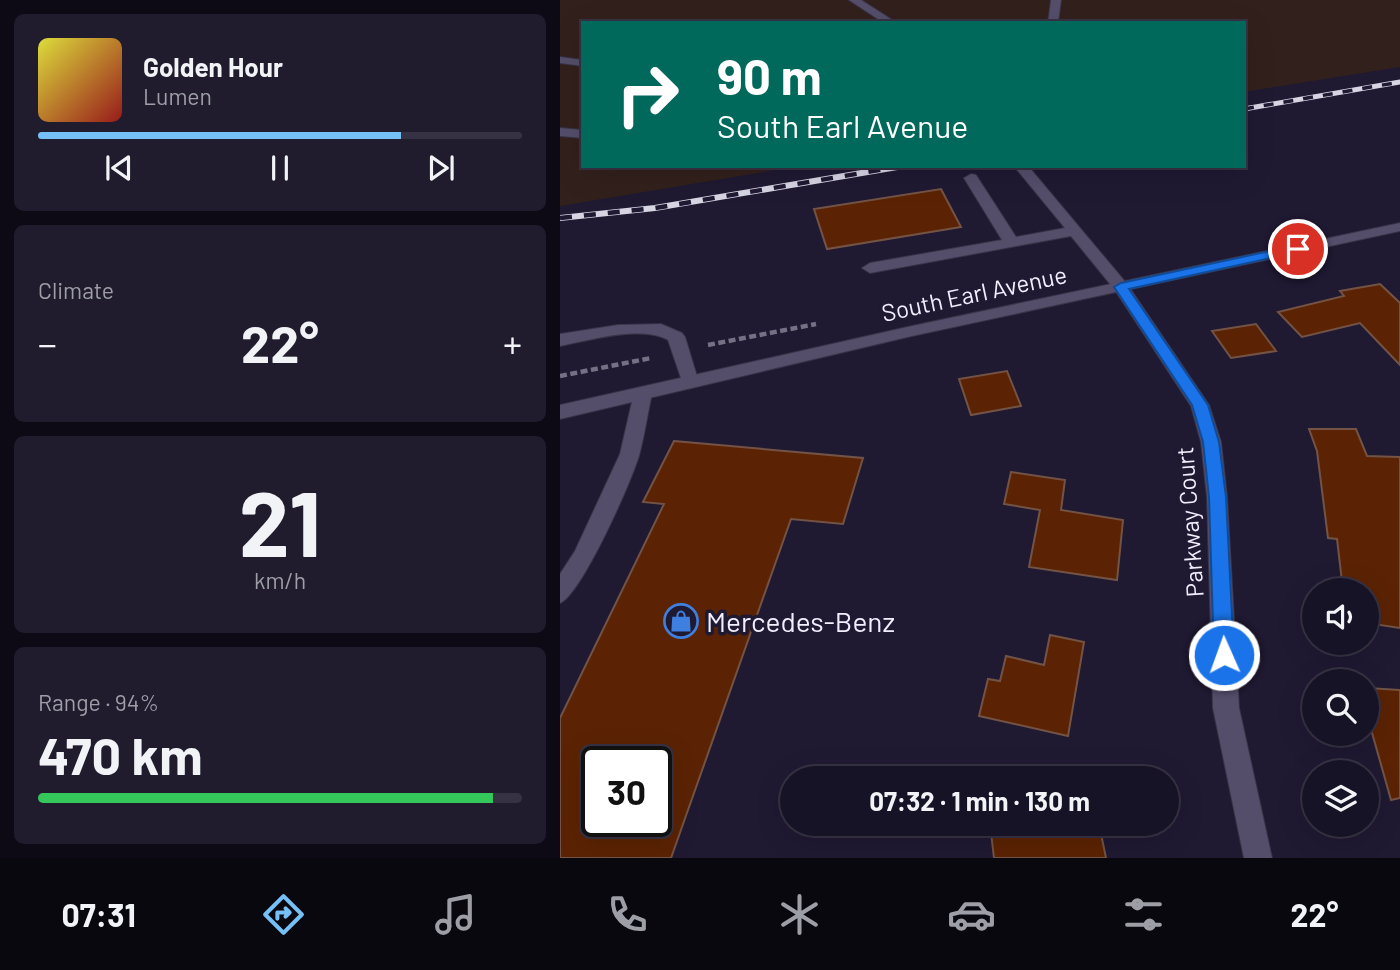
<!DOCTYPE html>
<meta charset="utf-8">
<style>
body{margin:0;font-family:Barlow,sans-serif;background:#201c2e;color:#f1f3f6;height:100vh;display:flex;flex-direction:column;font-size:26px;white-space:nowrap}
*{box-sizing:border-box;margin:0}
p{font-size:23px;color:#9e9ea7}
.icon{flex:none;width:38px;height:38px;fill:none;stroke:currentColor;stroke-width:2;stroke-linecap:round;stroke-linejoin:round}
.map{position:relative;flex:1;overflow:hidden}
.side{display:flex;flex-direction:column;gap:14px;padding:14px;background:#0d0a15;width:560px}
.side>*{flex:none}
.guide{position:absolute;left:21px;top:21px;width:665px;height:147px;border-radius:0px;box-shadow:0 7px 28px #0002,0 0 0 2px #363243;background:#00695c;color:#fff;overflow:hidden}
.controls{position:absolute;left:742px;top:578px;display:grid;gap:14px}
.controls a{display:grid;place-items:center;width:77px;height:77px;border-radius:50%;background:#171326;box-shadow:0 7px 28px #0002,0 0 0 2px #363243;font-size:35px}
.speed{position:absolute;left:21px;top:746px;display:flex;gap:14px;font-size:35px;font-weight:700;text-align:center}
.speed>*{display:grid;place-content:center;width:91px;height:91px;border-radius:50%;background:#171326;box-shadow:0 7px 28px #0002,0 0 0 2px #363243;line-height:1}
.speed .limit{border:4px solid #111;border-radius:10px;background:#fff;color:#111}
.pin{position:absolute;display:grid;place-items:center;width:60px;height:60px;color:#fff;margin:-30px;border:4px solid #fff;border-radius:50%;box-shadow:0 2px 7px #0007}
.me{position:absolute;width:77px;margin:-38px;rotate:358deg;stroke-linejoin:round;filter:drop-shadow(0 0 5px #0008)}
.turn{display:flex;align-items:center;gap:24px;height:147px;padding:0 21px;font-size:32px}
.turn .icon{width:91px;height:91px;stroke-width:2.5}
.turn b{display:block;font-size:49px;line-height:60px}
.big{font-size:52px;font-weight:700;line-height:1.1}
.side .card{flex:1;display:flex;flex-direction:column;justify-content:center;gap:10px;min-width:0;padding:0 24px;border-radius:10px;background:#201c2e}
.side .dial{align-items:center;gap:0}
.dial b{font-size:91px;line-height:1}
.song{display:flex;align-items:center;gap:21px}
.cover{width:84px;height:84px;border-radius:10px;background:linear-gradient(135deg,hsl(60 70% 55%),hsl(0 70% 35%))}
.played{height:7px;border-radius:4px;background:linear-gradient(90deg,#75c0f6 75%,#363243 75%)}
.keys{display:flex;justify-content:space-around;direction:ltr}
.heat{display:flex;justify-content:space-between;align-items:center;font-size:38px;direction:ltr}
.charge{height:10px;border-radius:5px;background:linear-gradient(90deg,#34c759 94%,#363243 0)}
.trip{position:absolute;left:220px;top:766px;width:399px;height:70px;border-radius:35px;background:#171326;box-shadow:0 7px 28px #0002,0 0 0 2px #363243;font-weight:700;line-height:70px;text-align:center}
.tab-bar{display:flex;height:112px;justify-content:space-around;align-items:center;background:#09080f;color:#9e9ea7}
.tab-bar .icon{width:49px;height:49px}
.tab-bar .selected{color:#75c0f6}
.tab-bar b{font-size:32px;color:#f1f3f6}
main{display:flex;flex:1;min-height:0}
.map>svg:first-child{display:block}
</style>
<main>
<section class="side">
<div class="card">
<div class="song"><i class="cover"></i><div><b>Golden Hour</b><p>Lumen</p></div></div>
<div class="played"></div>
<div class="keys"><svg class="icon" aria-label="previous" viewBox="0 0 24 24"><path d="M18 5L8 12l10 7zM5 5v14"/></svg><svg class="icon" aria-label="pause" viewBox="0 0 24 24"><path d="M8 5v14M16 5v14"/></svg><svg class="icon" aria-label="next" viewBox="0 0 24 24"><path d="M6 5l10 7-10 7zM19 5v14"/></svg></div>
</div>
<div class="card"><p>Climate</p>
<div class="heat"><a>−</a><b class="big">22°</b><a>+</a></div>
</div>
<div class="card dial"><b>21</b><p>km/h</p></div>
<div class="card"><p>Range · 94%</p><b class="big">470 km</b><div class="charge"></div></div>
</section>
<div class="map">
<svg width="840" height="858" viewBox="0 0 840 858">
<rect width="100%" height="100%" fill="#1f1932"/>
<polygon fill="#32201c" points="0,0 840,0 840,67 684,92 684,23 23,23 23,166 240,166 0,206"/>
<g fill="#5b2303" stroke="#735345" stroke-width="2" fill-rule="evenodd">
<polygon points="381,189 401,227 267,249 254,209"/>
<polygon points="820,284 840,303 840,365 800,323 742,337 718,312 784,296 780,291"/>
<polygon points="696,324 716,351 671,358 652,331"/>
<polygon points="447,371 461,406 411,415 399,379"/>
<polygon points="749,429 796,429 807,456 840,457 840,628 807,623 807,590 783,590 777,539 768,538 757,451"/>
<path d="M114,441L303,458L283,524L231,519L111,858H0V718L104,504L83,502ZM37,761H96V821H37Z"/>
<polygon points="451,472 505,480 501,510 563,520 557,580 469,567 480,510 444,504"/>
<polygon points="490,635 524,642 508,736 419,716 428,679 440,681 446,656 484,665"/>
<polygon points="807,688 840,690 840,798 831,800 807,715"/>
<polygon points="430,824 539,824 546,858 434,858"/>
</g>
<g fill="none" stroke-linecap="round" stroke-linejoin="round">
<g stroke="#383347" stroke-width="2">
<g id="service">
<polygon points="289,0 301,0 337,23 324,23"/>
<polygon points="491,0 501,0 498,23 488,23"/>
<polygon points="0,57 23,60 23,66 0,63"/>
<polygon points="0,128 23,130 23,138 0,136"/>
<polygon points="454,166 468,166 567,284 569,287 567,290 555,290 511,236 310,273 302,268 310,263 442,240 404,178 411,174 416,175 456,237 505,228"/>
<path d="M101,324L122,333L125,337L139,383L136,387H124L108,340C81,325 30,340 0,346V334L58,325Z"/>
<path d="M83,387L90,389L92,393C88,412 85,432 80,452C74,477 21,595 0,603V574L15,551L60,454L74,393L76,389Z"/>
</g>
</g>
<g stroke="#383347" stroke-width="2">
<polygon id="minor" points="561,282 567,284 649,405 661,442 667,497 679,708 712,858 684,858 653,708 647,497 641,442 631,406 553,287"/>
</g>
<g stroke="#383347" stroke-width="2">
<polygon id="tertiary" points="840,223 840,231 352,336 0,419 0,405 352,326"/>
</g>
<g stroke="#757185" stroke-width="4.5" stroke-dasharray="7 3.5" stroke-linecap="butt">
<polyline points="148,345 256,324"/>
<polyline points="0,376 91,358"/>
</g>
<use href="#service" fill="#544e6b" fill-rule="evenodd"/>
<use href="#minor" fill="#544e6b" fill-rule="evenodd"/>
<use href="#tertiary" fill="#544e6b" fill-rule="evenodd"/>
<g stroke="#d7d5e4" stroke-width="5">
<polyline id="rail-far1" points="684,109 840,82"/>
</g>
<g stroke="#d7d5e4" stroke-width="6">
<polyline id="rail" points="0,218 95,208 343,166"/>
</g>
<use href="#rail-far1" stroke="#1f1932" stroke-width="3.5" stroke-dasharray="10" stroke-linecap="butt"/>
<use href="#rail" stroke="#1f1932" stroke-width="4.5" stroke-dasharray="12" stroke-linecap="butt"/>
</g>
<polygon fill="#1a73e8" stroke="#114b97" stroke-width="2" points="738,245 745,249 743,251 569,289 648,405 659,442 666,497 674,655 671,661 664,664 657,661 654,655 649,497 643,442 632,405 554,287 561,283"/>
<defs>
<g id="shop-ring" transform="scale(1.75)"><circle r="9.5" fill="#1f1932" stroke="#3f7fe0" stroke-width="1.5"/><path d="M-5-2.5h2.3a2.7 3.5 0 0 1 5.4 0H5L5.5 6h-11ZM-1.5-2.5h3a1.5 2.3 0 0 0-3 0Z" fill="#3f7fe0"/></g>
</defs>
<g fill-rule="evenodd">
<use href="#shop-ring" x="121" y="621"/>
</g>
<g text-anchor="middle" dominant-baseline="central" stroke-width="7" stroke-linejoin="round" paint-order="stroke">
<g font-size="24" fill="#f1effd" stroke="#1f1932">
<text transform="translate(414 293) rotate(-12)">South Earl Avenue</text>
<text transform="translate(629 522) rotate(-94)">Parkway Court</text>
</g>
<g font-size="28" fill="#f1effd" stroke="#1f1932" text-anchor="start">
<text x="146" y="621">Mercedes-Benz</text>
</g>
</g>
</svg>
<div class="controls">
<a><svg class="icon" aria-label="sound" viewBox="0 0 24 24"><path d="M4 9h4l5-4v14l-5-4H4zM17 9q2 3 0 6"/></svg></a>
<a><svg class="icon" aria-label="search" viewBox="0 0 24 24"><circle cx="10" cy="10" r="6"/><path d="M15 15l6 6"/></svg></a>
<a><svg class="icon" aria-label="layers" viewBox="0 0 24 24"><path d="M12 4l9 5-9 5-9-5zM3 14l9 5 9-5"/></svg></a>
</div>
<div class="speed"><div class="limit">30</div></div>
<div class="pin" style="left:738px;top:249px;background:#d93025"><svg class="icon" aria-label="arrive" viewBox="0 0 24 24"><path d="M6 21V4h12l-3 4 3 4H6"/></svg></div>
<svg class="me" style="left:664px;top:655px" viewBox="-20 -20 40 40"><circle r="17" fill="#1a73e8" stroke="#fff" stroke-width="3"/><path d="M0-11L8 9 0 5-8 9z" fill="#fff"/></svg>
<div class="trip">07:32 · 1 min · 130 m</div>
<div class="guide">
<div class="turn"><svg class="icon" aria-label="right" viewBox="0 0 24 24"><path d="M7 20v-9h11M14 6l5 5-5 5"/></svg><div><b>90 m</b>South Earl Avenue</div></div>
</div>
</div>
</main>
<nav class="tab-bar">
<b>07:31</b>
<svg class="icon selected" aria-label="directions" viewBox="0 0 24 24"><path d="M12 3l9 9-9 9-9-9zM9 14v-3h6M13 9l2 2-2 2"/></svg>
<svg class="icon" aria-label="music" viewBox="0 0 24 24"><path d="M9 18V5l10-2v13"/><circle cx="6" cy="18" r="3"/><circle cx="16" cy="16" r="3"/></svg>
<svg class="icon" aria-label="phone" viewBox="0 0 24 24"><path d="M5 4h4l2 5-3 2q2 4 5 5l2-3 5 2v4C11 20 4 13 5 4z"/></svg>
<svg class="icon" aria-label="climate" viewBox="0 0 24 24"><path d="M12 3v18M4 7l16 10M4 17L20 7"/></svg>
<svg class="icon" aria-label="car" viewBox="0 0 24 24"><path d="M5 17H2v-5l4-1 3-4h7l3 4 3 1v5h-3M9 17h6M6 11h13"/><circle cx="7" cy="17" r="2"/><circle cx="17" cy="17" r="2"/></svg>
<svg class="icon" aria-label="filters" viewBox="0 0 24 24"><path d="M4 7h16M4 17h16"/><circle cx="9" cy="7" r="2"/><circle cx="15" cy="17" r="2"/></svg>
<b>22°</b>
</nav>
